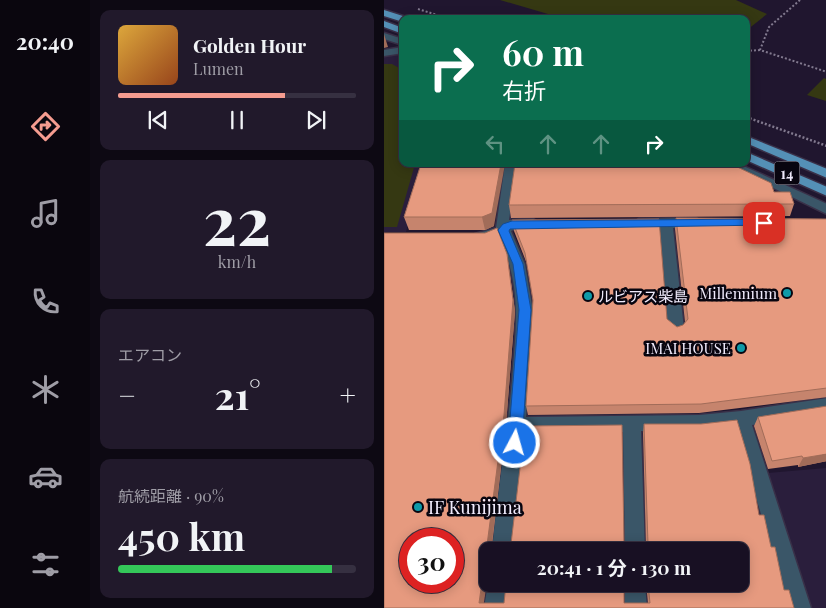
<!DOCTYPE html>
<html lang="ja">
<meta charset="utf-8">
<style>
body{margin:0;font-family:"Playfair Display","Noto Sans JP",serif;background:#21192b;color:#f1f3f6;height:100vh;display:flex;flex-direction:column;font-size:19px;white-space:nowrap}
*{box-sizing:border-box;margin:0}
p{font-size:16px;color:#9f9da6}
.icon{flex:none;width:28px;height:28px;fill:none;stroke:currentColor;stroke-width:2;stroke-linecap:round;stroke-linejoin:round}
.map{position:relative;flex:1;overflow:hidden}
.side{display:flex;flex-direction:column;gap:10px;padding:10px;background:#0d0913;width:294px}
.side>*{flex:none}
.banner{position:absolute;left:15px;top:15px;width:351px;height:152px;border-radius:10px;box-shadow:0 2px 12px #0003,0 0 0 1px #363041;background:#0b6e4f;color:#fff;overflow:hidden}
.speed{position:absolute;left:15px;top:528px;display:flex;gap:10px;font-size:25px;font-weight:700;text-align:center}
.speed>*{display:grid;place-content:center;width:65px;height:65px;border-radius:50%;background:#181023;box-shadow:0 2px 12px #0003,0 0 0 1px #363041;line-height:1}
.speed .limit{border:8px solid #d22;background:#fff;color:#111}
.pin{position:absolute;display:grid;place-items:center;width:42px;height:42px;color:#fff;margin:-21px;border-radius:10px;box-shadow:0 2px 8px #0006}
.me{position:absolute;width:55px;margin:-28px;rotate:6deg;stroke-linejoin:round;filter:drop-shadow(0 0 4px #0008)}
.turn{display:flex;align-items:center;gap:18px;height:105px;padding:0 20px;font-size:22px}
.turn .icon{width:65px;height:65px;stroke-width:2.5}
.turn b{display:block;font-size:35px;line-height:42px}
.lanes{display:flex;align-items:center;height:48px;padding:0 20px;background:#0003;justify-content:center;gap:25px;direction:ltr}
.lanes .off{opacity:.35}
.big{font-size:38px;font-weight:700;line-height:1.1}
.side .card{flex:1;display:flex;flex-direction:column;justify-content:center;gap:8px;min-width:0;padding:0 18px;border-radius:10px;background:#21192b}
.side .dial{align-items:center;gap:0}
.dial b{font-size:65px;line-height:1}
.song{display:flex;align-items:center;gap:15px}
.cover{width:60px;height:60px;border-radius:8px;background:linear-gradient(135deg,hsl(40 70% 55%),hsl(20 70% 35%))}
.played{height:5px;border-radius:2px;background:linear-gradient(90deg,#f59c90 70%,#363041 70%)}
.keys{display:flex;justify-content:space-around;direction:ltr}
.heat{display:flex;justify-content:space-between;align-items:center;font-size:28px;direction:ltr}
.charge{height:8px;border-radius:4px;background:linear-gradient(90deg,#34c759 90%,#363041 0)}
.trip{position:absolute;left:95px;top:542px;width:270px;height:50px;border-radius:10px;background:#181023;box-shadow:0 2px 12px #0003,0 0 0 1px #363041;font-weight:700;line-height:50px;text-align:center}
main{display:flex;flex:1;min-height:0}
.tabs{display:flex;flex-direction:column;width:90px;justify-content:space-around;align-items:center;background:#0a060e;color:#9f9da6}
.tabs .icon{width:35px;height:35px}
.tabs .current{color:#f59c90}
.tabs b{font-size:22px;color:#f1f3f6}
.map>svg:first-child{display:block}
</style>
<main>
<nav class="tabs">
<b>20:40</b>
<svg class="icon current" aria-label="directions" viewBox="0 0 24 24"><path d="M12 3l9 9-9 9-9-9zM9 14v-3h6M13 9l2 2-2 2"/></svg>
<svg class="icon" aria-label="music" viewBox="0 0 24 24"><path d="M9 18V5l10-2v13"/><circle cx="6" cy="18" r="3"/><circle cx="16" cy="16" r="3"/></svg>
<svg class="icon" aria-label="phone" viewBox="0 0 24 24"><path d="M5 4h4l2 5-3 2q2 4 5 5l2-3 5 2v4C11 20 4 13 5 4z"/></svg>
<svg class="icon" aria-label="climate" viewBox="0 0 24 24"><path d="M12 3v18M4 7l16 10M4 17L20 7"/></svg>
<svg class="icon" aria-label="car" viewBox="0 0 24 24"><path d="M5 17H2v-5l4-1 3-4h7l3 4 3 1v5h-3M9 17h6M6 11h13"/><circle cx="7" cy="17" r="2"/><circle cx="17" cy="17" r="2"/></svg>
<svg class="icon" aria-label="filters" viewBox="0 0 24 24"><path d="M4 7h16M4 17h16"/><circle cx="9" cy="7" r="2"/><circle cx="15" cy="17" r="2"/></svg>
</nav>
<section class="side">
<div class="card">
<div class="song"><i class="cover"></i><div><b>Golden Hour</b><p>Lumen</p></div></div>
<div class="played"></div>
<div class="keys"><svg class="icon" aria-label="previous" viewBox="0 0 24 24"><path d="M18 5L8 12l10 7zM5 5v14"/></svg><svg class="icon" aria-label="pause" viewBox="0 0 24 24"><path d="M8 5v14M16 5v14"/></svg><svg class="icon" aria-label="next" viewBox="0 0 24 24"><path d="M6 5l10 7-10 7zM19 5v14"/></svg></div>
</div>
<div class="card dial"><b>22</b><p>km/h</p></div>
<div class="card"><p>エアコン</p>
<div class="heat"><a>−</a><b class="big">21°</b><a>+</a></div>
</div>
<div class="card"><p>航続距離 · 90%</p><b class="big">450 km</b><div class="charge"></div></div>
</section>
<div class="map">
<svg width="443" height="608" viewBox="0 0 443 608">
<rect width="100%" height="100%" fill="#20162f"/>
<g fill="#2a1e3c">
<polygon points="0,55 19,55 19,164 40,164 22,232 0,232"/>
<polygon points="443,468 442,608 428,608 384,473"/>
</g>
<g fill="#353812">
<polygon points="116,0 352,0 383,14 363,30 362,19 181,19"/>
<polygon points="0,64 8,64 19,70 19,164 31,164 13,227 0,227"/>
<polygon points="440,78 442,79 442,101 423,95"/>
</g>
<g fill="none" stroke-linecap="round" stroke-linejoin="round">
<g stroke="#393048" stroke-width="3">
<g id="minor">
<polygon points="0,33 19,39 19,45 0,39"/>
<polygon points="19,47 19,53 0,56 0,50"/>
<path d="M121,164H133L125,220L149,219L156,224C149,233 136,225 127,231L141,264L149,311L142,417L315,415L357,411L443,398V413L368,425L427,608H405L351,427L315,431H257L261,551H241L239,432L141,433L128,551H108C113,494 123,437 128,380C132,325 138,290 116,238L96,242L89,237L91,234L112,228Z"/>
<polygon points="340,164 355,164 443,204 443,214"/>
<polygon points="312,218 319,223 317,226 289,228 300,329 297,333 292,335 287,333 284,329 276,228 255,229 248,224 255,219"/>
<polygon points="104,583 124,584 122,608 100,608"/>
<polygon points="241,584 261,584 263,608 241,608"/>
</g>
</g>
<g stroke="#393048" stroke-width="3">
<g id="major">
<polygon points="0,10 22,17 23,19 19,19 19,22 0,16"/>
<polygon points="0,21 19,28 19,34 0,27"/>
<polygon points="362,136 443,169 443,178 362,143"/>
<polygon points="362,152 443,187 443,196 362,160"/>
</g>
</g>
<g stroke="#827a8f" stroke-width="2" stroke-dasharray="2 2" stroke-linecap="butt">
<polyline points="416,0 385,27 376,50 443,72"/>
<polyline points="34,9 66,19"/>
<polyline points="362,51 376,50"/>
</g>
<polyline stroke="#827a8f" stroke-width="2.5" stroke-dasharray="2 2" stroke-linecap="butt" points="362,117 443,146"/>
<use href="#minor" fill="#3a5668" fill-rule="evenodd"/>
<use href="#major" fill="#5490b6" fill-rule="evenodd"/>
</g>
<g fill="#c6846d" fill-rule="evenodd">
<polygon points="37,164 110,226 101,230 25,230 20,217"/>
<polygon points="390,192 410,204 406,216 127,218 125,205"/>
<polygon points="292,218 443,219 443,397 315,413 144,415 142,406 149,302 143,264 130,231 128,220 283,319 293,327 299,325 301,322 291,229"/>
<path d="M123,254L131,311L122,425L108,545L240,544L262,546L259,433L260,424L375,515L387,547L400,590L410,608H0ZM104,551L356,584H262L264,603H99L103,582H104Z"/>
<polygon points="374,417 443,461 414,467 414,465 384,469 370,426"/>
</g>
<g fill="#a16c59">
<polygon points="0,34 4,47 0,48"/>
<polygon points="117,164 121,164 110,226 101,230 98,217"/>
<polygon points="123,254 131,311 122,425 107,551 103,545"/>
<polygon points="443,454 443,461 414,467 419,458"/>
<polygon points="99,575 103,582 99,608 95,603"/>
</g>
<g fill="#e69a7f" stroke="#a16c59" fill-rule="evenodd">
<polygon points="37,164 117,164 108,213 98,217 20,217"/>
<polygon points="131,164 347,164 387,183 390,192 406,192 410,204 125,205"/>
<polygon points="292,218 443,219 443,388 317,404 142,406 149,300 141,253 128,220 275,219 283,319 293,327 299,325 304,319"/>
<path d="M113,228L123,254L129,300L120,415L103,545L127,544L141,426L238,425L240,544L262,546L264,544L260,424H317L353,420L366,464L375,515H380L387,547H391L400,590H405L410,608H0V233H101ZM26,539H69V581H26ZM104,551H356V584H264L266,603H240V584H122L120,603H95L99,575H104Z"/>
<polygon points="443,406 443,454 419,458 418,456 388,461 374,417"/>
</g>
<polygon fill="#1a73e8" stroke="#114b97" points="380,219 385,223 384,225 126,229 125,231 139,264 147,310 138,443 136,447 131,449 126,447 124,443 135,310 129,264 114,230 119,224 128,221"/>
<g fill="#0f9aa8" stroke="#08050f" stroke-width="2">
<circle cx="403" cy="293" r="5"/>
<circle cx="204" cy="296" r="5"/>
<circle cx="357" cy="348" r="5"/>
<circle cx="34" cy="507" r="5"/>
</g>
<g text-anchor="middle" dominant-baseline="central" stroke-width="5" stroke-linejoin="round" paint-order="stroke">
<rect fill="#08050f" stroke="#aaa6b5" stroke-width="1" x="390.5" y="161.5" width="25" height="23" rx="4"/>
<g font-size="14" font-weight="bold" fill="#f0ebfc">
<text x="403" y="173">14</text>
</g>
<g font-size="15" fill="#f0ebfc" stroke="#08050f" text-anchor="end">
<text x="393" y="293">Millennium</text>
<text x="214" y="296" text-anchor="start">ルビアス柴島</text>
<text x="347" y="348">IMAI HOUSE</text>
</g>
<g font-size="18" fill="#f0ebfc" stroke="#08050f" text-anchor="start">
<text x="44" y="507">IF Kunijima</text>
</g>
</g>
</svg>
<div class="speed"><div class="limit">30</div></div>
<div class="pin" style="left:380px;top:223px;background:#d93025"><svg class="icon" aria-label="arrive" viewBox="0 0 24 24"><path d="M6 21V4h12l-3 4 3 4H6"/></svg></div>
<svg class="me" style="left:131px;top:443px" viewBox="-20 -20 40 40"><circle r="17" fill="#1a73e8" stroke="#fff" stroke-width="3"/><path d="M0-11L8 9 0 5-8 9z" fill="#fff"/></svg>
<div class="trip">20:41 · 1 分 · 130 m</div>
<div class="banner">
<div class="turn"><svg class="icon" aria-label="right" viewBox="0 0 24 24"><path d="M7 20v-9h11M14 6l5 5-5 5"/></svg><div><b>60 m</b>右折</div></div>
<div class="lanes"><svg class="icon off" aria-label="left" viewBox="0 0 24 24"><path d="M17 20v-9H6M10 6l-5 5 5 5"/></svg><svg class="icon off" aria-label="ahead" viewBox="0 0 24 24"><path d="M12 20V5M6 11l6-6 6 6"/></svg><svg class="icon off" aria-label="ahead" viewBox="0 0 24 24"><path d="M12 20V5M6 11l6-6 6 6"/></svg><svg class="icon" aria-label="right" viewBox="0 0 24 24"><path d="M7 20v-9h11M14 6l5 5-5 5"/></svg></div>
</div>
</div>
</main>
